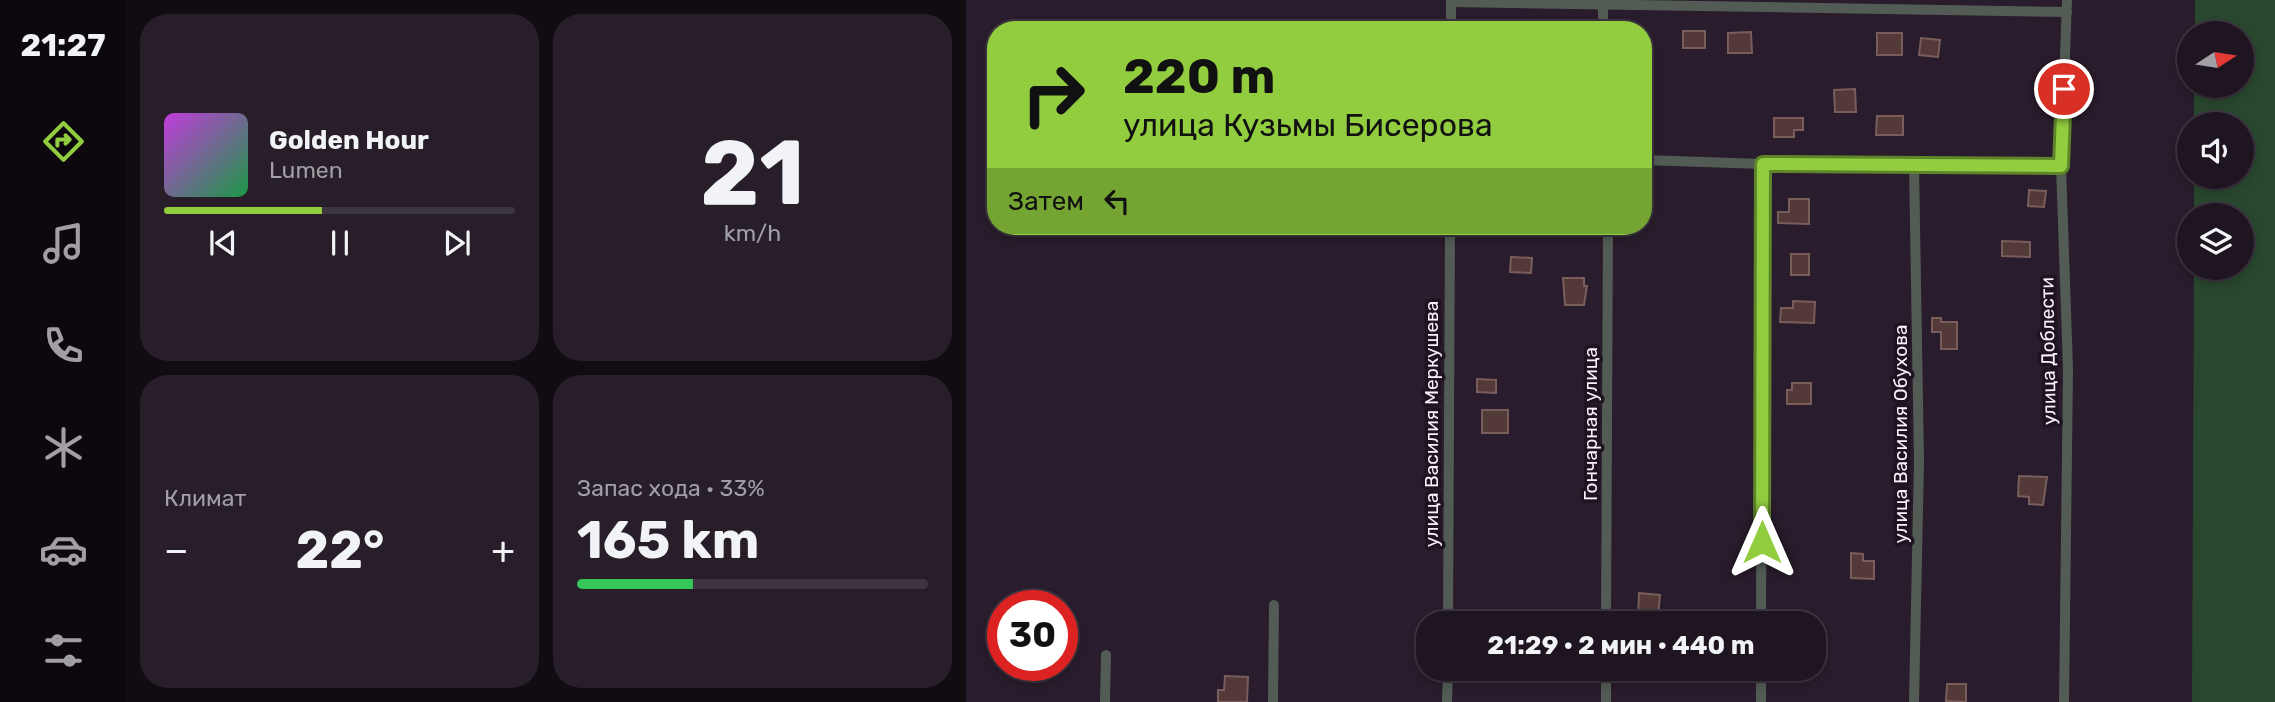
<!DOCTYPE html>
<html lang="ru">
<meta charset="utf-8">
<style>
body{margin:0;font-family:Rubik,sans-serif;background:#271e2a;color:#f1f3f6;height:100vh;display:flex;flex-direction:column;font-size:26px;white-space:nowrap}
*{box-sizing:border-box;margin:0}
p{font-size:23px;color:#a19fa5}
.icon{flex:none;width:38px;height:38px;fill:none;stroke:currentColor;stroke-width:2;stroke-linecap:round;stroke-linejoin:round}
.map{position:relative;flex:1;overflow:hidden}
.sheet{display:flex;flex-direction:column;gap:14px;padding:14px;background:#110c12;width:840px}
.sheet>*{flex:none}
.hud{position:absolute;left:21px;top:21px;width:665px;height:214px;border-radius:28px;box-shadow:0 4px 10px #0003,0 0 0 2px #3c343f;background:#91cd3f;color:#111;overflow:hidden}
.needle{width:46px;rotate:78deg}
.controls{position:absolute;left:1211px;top:21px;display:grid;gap:14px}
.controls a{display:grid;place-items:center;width:77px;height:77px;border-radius:50%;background:#1f1521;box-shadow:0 4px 10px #0003,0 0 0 2px #3c343f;font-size:35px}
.speed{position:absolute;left:21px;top:590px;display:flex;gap:14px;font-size:35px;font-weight:700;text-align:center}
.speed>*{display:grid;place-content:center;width:91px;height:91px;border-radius:50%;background:#1f1521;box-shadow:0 4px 10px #0003,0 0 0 2px #3c343f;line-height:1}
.speed .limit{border:10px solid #d22;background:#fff;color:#111}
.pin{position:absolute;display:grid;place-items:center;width:60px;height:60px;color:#fff;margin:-30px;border:4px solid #fff;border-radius:50%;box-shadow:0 2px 7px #0007}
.me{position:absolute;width:77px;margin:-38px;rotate:0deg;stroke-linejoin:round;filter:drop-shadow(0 0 5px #0008)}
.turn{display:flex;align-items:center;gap:24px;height:147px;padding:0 21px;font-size:32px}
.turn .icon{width:91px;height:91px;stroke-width:2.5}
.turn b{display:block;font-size:49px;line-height:60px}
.then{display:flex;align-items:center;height:66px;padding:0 21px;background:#0003;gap:14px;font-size:26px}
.big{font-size:52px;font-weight:700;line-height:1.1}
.sheet .card{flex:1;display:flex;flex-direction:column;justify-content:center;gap:10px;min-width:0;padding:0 24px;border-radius:28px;background:#271e2a}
.sheet .dial{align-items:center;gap:0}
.dial b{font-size:91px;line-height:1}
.song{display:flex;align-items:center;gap:21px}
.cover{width:84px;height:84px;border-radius:10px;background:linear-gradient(135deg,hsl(290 70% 55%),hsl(140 70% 35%))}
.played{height:7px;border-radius:4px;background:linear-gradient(90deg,#91cd3f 45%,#3c343f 45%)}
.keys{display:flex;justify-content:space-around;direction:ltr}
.heat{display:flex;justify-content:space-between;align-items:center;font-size:38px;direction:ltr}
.charge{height:10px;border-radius:5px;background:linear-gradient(90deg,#34c759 33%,#3c343f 0)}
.sheet .tiles{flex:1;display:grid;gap:14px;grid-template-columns:repeat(2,1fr)}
.trip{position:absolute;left:450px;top:611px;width:410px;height:70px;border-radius:28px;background:#1f1521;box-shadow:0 4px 10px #0003,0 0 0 2px #3c343f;font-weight:700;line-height:70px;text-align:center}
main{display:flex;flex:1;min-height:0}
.menu{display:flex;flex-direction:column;width:126px;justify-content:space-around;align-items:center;background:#0c080d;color:#a19fa5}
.menu .icon{width:49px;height:49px}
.menu .current{color:#91cd3f}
.menu b{font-size:32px;color:#f1f3f6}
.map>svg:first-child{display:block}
</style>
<main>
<nav class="menu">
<b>21:27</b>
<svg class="icon current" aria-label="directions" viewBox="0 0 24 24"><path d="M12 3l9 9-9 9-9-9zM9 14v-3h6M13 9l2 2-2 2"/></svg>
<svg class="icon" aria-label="music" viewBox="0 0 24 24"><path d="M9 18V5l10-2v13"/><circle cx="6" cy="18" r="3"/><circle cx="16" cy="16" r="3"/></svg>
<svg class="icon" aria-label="phone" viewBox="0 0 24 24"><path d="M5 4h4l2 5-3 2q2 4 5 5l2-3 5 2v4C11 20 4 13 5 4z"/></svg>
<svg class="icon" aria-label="climate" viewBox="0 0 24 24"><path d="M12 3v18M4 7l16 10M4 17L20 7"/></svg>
<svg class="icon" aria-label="car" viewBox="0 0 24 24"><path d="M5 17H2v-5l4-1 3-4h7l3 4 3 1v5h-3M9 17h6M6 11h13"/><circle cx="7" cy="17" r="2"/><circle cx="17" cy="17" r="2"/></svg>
<svg class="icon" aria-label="filters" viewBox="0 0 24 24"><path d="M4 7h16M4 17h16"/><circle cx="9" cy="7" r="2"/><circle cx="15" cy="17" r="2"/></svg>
</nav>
<section class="sheet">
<div class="tiles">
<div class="card">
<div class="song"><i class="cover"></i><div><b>Golden Hour</b><p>Lumen</p></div></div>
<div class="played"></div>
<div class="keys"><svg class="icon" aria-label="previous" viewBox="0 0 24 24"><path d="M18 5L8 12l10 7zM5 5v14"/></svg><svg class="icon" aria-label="pause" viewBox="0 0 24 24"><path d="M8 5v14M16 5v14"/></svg><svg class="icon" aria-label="next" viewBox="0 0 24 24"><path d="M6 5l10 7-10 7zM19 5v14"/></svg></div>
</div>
<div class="card dial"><b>21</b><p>km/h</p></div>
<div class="card"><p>Климат</p>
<div class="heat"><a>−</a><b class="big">22°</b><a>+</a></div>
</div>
<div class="card"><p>Запас хода · 33%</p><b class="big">165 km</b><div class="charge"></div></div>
</div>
</section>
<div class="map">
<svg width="1309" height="702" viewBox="0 0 1309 702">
<rect width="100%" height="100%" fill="#291c2c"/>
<polygon fill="#28472e" points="1229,0 1309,0 1309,702 1226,702 1228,268 1276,268 1276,215 1228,215 1228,177 1276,177 1276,124 1228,124 1228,86 1276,86 1276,33 1229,33"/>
<g fill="#533a38" stroke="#785d5b" stroke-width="2">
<rect x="717" y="31" width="22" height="17"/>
<polygon points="785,32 786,53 762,53 762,33"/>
<rect x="911" y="33" width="25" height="22"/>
<polygon points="955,38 974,40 972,57 953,55"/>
<polygon points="889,89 890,112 869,112 868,90"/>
<polygon points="911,116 937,116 937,135 910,135"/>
<polygon points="808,118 837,118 837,130 828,130 828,137 808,137"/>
<polygon points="1063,190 1080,191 1078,207 1062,206"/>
<polygon points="823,199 843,199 843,224 812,223 812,212 823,212"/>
<polygon points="1036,241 1064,242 1064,257 1036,256"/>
<rect x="825" y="254" width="18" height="21"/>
<polygon points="545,257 566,258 565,273 544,272"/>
<polygon points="597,278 618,278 618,286 621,286 618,305 599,305"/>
<polygon points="827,301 849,302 848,323 814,322 815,308 827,308"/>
<polygon points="966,318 975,318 975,322 991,322 991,349 975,349 975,332 966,332"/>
<polygon points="511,379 530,380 530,393 511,392"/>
<polygon points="826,383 845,383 845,404 821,404 821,390 826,390"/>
<rect x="516" y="410" width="26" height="23"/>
<polygon points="1053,476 1081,477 1077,505 1063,504 1063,497 1052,496"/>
<polygon points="885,553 897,554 897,561 908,561 908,579 885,578"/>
<polygon points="673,593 694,595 692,618 672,617"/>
<polygon points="259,676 282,677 281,702 252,702 252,690 258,690"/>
<polygon points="981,684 1000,684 1000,702 980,701"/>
</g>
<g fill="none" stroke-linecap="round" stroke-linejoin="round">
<g stroke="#525c55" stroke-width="10">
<polyline points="485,2 1101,12"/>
<polyline points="485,30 485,0"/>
<polyline points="637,30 637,0"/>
<polyline points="677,160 797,164 1095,166"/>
<polyline points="948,165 953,460 948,702"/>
<polyline points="482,623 484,226"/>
<polyline points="640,623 642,226"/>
<polyline points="795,623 797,164"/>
<polyline points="139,702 140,655"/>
<polyline points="307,702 308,605"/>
<polyline points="481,702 482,668"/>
<polyline points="640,702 640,668"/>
<polyline points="795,702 795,668"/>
<polyline points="1098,702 1102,369 1095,166 1101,0"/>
</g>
</g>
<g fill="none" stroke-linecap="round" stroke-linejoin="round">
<g stroke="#5e8529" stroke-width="18">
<polyline id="route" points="796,542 797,164 1095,166 1098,89"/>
</g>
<use href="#route" stroke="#91cd3f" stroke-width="12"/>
</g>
<g text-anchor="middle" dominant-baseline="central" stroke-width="7" stroke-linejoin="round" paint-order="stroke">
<g font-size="19" fill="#faf1fc" stroke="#1f1322">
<text transform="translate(1082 351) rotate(-91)">улица Доблести</text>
<text transform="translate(465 424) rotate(-90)">улица Василия Меркушева</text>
<text transform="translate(624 424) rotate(-90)">Гончарная улица</text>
<text transform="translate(934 434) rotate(-90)">улица Василия Обухова</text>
</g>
</g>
</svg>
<div class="controls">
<a><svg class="needle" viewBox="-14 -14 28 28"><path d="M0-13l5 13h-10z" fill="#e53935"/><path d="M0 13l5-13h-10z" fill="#a19fa5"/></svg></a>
<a><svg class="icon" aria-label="sound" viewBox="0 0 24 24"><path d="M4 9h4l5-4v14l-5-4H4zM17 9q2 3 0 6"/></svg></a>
<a><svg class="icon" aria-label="layers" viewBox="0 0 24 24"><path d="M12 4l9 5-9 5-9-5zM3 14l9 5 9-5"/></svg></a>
</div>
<div class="speed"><div class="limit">30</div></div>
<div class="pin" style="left:1098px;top:89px;background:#d93025"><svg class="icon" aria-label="arrive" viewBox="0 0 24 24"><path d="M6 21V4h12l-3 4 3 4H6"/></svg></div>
<svg class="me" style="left:796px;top:542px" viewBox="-20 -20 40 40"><path d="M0-17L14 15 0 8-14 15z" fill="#91cd3f" stroke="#fff" stroke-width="4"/></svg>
<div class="trip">21:29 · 2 мин · 440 m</div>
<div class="hud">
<div class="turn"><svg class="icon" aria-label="right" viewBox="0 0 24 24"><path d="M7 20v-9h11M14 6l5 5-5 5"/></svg><div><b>220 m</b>улица Кузьмы Бисерова</div></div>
<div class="then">Затем<svg class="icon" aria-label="left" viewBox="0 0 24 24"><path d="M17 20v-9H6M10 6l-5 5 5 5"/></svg></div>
</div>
</div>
</main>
